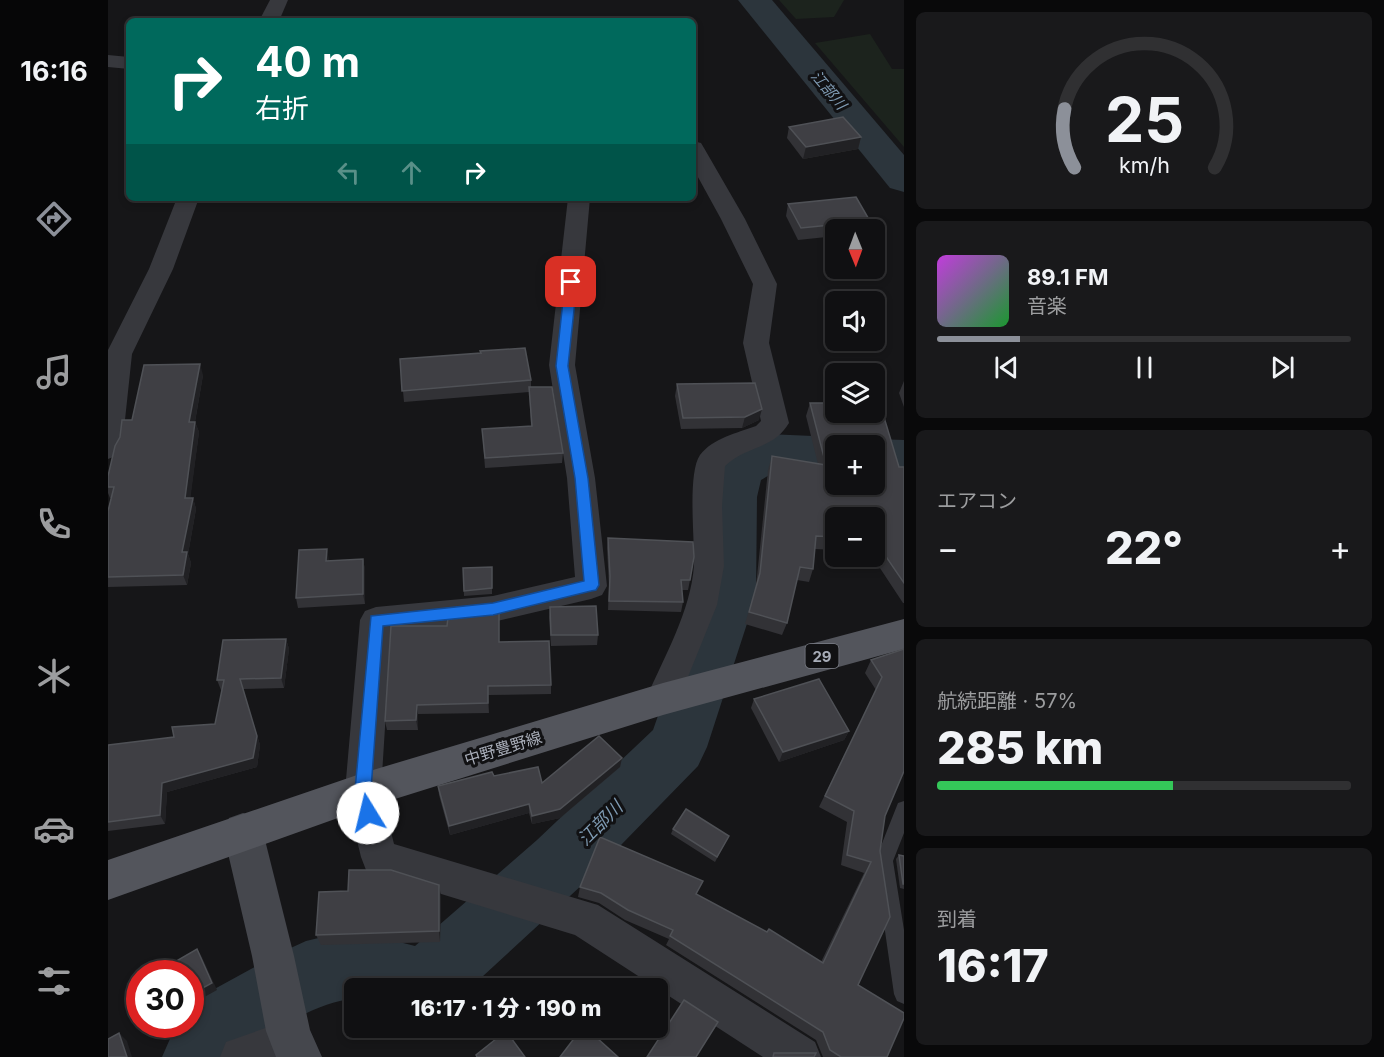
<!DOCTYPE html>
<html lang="ja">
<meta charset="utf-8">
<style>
body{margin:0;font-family:Inter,"Noto Sans JP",sans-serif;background:#19191b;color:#f1f3f6;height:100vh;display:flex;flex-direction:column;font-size:22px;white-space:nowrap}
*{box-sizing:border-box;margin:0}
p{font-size:20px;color:#9c9d9f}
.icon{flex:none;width:33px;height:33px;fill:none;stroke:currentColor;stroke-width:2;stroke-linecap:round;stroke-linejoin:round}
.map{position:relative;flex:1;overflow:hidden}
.panel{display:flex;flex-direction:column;gap:12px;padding:12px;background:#09090a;width:480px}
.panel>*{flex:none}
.hud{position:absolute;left:18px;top:18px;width:570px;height:183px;border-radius:9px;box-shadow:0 3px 9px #0003,0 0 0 2px #303032;background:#00695c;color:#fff;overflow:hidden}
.needle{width:39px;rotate:179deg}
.fabs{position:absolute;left:717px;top:219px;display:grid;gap:12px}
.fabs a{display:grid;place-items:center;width:60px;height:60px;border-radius:9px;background:#101012;box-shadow:0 3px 9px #0003,0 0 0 2px #303032;font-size:30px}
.speed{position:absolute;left:18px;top:960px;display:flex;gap:12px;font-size:30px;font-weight:700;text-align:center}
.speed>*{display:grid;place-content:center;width:78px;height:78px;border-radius:50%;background:#101012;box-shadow:0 3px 9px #0003,0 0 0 2px #303032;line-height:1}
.speed .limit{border:9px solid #d22;background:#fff;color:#111}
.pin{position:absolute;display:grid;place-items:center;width:51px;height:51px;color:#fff;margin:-26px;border-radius:12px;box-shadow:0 3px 9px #0006}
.me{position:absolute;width:66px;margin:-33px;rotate:351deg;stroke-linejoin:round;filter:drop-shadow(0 0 4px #0008)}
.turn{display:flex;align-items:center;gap:21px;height:126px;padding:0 30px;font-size:27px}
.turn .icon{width:78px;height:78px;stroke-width:2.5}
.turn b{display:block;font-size:42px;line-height:51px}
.lanes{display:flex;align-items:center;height:57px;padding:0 30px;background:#0003;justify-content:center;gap:30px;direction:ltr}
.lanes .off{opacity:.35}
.big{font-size:45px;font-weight:800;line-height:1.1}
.panel .card{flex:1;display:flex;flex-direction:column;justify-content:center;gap:9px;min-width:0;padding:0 21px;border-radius:9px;background:#19191b}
.panel .dial{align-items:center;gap:0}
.dial svg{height:156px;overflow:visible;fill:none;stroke:#303032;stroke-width:7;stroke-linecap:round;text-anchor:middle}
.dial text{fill:#f1f3f6;stroke:none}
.song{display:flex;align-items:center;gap:18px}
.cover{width:72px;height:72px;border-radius:9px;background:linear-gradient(135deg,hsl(290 70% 55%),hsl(130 70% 35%))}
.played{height:6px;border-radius:3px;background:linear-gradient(90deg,#8c9099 20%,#303032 20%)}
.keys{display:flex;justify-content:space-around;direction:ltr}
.heat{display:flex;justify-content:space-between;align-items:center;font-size:33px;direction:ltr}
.charge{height:9px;border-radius:4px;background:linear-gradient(90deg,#34c759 57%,#303032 0)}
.trip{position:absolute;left:236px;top:978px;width:324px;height:60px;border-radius:9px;background:#101012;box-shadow:0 3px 9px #0003,0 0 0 2px #303032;font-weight:800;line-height:60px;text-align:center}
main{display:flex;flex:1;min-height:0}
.tab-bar{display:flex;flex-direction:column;width:108px;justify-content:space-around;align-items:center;background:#060607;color:#9c9d9f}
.tab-bar .icon{width:42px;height:42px}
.tab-bar .selected{color:#8c9099}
.tab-bar b{font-size:27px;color:#f1f3f6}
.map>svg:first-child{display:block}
</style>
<main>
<nav class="tab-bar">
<b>16:16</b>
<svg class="icon selected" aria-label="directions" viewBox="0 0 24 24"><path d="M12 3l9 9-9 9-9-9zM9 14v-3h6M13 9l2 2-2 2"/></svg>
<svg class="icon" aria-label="music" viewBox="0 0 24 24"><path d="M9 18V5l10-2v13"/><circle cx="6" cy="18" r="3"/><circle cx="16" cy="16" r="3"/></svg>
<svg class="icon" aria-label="phone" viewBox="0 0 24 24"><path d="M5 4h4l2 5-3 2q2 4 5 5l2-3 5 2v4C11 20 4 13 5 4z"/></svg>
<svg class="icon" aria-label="climate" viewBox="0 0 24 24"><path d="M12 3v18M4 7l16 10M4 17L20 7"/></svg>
<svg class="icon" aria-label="car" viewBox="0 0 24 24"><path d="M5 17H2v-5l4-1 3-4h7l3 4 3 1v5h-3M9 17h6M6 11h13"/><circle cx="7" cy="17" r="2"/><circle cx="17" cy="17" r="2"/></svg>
<svg class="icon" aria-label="filters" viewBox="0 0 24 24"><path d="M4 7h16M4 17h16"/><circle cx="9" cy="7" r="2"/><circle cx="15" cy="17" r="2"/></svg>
</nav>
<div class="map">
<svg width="796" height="1057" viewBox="0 0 796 1057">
<rect width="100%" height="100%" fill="#161618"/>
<g fill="#1c231d">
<polygon points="671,0 736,0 726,17 688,19"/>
<polygon points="762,34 784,69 796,69 796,147 707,43"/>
</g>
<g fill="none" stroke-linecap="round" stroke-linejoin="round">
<g fill="#2c353c" fill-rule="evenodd">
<polygon points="630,0 664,0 796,155 796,192 782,188"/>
<path d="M659,434L728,437L746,443L747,446H728V475L666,472L653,480L649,497L648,596L599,747L590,766L475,884L362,988H246V999C212,1000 160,1032 138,1057H54L65,1032L71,1024H82V1012L101,992L174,952L198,941L244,930L307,946L429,840L545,730L592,596L597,497L605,469L612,456L641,440Z"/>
<polygon points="766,439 796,440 796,478 766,477 766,446 748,446"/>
</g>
<polygon fill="#37383d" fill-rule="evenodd" points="796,801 796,833 785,861 796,930 796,1004 789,1001 786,994 767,861 790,803"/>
<g fill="#37383d" fill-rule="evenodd">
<polygon points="162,0 180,0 171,21 151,21"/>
<polygon points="0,55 21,57 21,69 0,67"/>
<path d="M585,141L593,143L596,148L637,219L669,284L661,343L681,423C665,450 639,445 617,466L614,506L616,566L609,605L567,709L555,714L543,709L538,699C556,657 583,611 586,565C587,541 579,474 592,455C605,438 629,433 648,426L653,421L635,343L645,284L613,219L585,168Z"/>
<polygon points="69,198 91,198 65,269 24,354 14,448 10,455 0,459 0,350 41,269"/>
<polygon points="460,198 482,198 467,365 487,478 499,586 494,595 483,599 385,622 283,632 273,791 286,844 490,905 707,1042 713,1057 655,1057 467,935 271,875 258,870 253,857 237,791 252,620 257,611 268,607 385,596 467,577 459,478 441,365"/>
<polygon points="183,1019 197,1025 203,1039 197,1053 189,1057 112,1057 118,1042"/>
</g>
<polygon fill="#45474d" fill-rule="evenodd" points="135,813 149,818 155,832 186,956 202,1030 214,1057 168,1057 158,1031 144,956 115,832 121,818"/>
<polygon fill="#53555c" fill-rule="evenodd" points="796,619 796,649 555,715 255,809 0,900 0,860 255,773 555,683"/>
</g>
<g fill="#323236">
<polygon points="681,127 753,137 750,149 695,159 679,138"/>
<polygon points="680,204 762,221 759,230 728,230 728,236 690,240 678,216"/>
<polygon points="292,359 423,380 423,387 455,453 454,463 377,468 374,429 423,426 421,392 296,402"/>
<polygon points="95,375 87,422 91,432 82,498 85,498 88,509 80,554 83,563 79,585 0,587 0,511 3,498 2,498 0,493 0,476 24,420"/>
<polygon points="796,381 796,407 791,393"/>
<polygon points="569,384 651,420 634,428 573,429 567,396"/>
<polygon points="702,403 791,467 796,467 796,603 795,603 764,556 766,556 766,518 728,518 728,550 707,549 705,569 701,582 689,580 679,623 674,635 637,624 648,586 660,470 664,456 710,464 698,416"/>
<polygon points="500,538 582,580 580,590 574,590 575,602 573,612 500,610 501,586 499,548"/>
<polygon points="255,559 257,570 257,604 190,608 188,598 221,560 221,561"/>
<polygon points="355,568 384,588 384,594 356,596"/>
<polygon points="442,607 490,635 489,645 443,646 441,617"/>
<polygon points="178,639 181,649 176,688 135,689 152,745 149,767 59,792 57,824 0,831 0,749 66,737 107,724 114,690 113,690 109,680"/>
<polygon points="391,642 443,685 443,694 380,695 381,713 310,714 310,730 279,730 277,721"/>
<polygon points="796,649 777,816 750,985 779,1057 715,1057 708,1040 558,945 561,939 517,920 491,903 470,897 472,887 589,895 713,962 756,873 733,865 739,822 711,807 768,690 757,673 763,660"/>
<polygon points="646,699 741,731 736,740 671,762 643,708"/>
<polygon points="514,758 512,767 452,818 424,824 421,813 342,835 331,795 330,786 386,776 434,783"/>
<polygon points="565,829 621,836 607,862 563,834"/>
<polygon points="791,855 796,856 796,889 792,888 788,859"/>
<polygon points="240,891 333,896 332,942 213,945 208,935"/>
</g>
<g fill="#212124">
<polygon points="753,137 750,149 695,159 698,147"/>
<polygon points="92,364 95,375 85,433 81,422"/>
<polygon points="654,409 651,420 634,428 637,417"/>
<polygon points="87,422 91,432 81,509 77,498"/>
<polygon points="85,498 88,509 80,554 83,563 79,585 75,575 74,552"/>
<polygon points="219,549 221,560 220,572 218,561"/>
<polygon points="255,559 257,570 257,604 255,594"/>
<polygon points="178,639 181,649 176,688 173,678"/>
<polygon points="132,679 152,745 149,767 59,792 57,824 52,815 54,783 145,758"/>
<polygon points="309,705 310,714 310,730 308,720"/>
<polygon points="741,731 736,740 671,762 675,752"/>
<polygon points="514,758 512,767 452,818 424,824 424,816"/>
<polygon points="421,804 421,813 342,835 341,826"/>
<polygon points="331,885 333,896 332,942 331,931"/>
<polygon points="89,949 94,957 109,990 82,1005 82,995"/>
<polygon points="11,1033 19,1041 24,1057 19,1057"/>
</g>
<g fill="#3f3f44" stroke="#4f5156" stroke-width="1.5" fill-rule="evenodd">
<polygon points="735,117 753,137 698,147 681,127"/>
<polygon points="748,197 762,221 693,228 680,204"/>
<polygon points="417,348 423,380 294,391 292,359 373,353 372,351"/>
<polygon points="92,364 81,422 87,422 77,498 85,498 74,552 79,552 75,575 0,577 0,511 6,487 0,487 0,476 7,446 12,437 14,420 24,420 36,365"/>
<polygon points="647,383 654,409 637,417 575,418 569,384"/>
<polygon points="421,387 444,387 455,453 377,458 374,429 424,426"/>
<path d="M702,403H728V412H766V404H772L791,467H796V583L766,539V518H728V537L708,536L705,569L692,567L679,623L641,612L652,573L664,456L718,465ZM728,446H766V484H728Z"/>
<polygon points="500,538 585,542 586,557 582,580 573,580 575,602 501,601 502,576"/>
<polygon points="219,549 218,561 255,559 255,594 188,598 191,550"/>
<polygon points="384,567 384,588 356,591 355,568"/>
<polygon points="488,606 490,635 443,635 442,607"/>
<polygon points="391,613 391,642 441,641 443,685 380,686 380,703 309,705 308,720 277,721 283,626 339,626 340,618"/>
<polygon points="178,639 173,678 132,679 149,736 145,758 54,783 52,815 0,822 0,745 66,737 64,727 107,724 116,680 109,680 115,640"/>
<polygon points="796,649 796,771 777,816 772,851 782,917 750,985 796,1013 796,1018 779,1057 733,1057 722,1050 715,1032 562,936 565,930 520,910 493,893 472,887 492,837 595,881 588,894 659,932 661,929 715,963 763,862 739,855 746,811 717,796 774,677 763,660"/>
<polygon points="711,679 741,731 675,752 646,699"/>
<polygon points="491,736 514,758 452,809 424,816 421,804 341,826 330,786 384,772 386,776 430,767 434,783"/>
<polygon points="578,809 621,836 609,857 565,829"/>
<polygon points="791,855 796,856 796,884 795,884"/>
<polygon points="241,870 283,870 331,885 331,931 208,935 211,892 240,891"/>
<polygon points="89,949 104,983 82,995 82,974 46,974"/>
<polygon points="576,1000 610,1022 588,1057 539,1057"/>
<polygon points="474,1028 478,1028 510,1057 452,1057"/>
<polygon points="398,1031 417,1057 369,1057 368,1055"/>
<polygon points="11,1033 19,1057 0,1057 0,1039"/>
<polygon points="666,1053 708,1053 706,1057 665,1057"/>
</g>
<polygon fill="#1a73e8" stroke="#114b97" stroke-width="1.5" points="463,278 469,282 460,366 480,478 491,585 488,590 483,591 385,615 275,626 263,790 268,813 266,818 260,820 254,818 247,790 263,616 385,603 476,581 467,478 448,366 457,282"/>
<g text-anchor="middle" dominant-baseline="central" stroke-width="6" stroke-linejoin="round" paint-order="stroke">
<g font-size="15" font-style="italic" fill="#7f9bb3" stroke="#111113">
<text transform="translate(721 90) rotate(50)">江部川</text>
</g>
<rect fill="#111113" stroke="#7b7e86" stroke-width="1.5" x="697.5" y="644" width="33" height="24" rx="4.5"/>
<g font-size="15" font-weight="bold" fill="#a8adb8">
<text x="714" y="656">29</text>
</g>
<g font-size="16" fill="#a8adb8" stroke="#111113">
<text transform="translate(395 748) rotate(-17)">中野豊野線</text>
</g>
<g font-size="18" font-style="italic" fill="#7f9bb3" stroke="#111113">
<text transform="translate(492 823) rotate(-45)">江部川</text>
</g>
</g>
</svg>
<div class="fabs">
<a><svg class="needle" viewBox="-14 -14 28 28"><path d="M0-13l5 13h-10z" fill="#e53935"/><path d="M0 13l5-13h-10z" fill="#9c9d9f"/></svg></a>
<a><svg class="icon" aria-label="sound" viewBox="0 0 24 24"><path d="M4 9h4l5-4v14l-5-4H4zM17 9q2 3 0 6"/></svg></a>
<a><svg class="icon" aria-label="layers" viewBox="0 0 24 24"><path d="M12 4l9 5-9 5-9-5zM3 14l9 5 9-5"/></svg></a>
<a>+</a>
<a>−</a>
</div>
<div class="speed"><div class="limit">30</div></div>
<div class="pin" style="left:463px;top:282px;background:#d93025"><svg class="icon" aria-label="arrive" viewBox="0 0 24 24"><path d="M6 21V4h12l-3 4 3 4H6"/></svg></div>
<svg class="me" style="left:260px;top:813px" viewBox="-20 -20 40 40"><circle r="19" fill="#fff"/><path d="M0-13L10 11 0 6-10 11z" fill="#1a73e8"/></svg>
<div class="trip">16:17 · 1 分 · 190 m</div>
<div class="hud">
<div class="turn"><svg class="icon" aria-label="right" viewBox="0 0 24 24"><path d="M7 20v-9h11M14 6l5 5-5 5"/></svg><div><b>40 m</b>右折</div></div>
<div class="lanes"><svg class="icon off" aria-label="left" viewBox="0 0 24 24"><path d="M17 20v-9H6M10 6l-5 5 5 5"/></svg><svg class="icon off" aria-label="ahead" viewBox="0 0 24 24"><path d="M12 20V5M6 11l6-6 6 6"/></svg><svg class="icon" aria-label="right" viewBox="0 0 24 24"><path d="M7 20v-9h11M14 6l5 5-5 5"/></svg></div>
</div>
</div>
<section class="panel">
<div class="card dial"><svg viewBox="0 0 100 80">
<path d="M14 69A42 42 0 1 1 86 69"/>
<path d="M14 69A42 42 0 0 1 9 39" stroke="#8c9099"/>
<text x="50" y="56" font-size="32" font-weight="700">25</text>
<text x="50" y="72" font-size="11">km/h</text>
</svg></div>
<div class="card">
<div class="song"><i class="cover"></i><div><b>89.1 FM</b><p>音楽</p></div></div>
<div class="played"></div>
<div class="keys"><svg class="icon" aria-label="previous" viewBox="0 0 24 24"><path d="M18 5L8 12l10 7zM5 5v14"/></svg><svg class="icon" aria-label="pause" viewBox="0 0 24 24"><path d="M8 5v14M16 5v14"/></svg><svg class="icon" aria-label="next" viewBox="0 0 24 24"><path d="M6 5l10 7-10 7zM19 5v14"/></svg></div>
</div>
<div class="card"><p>エアコン</p>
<div class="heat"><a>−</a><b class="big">22°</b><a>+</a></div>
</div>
<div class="card"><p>航続距離 · 57%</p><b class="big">285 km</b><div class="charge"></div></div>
<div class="card"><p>到着</p><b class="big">16:17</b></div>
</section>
</main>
